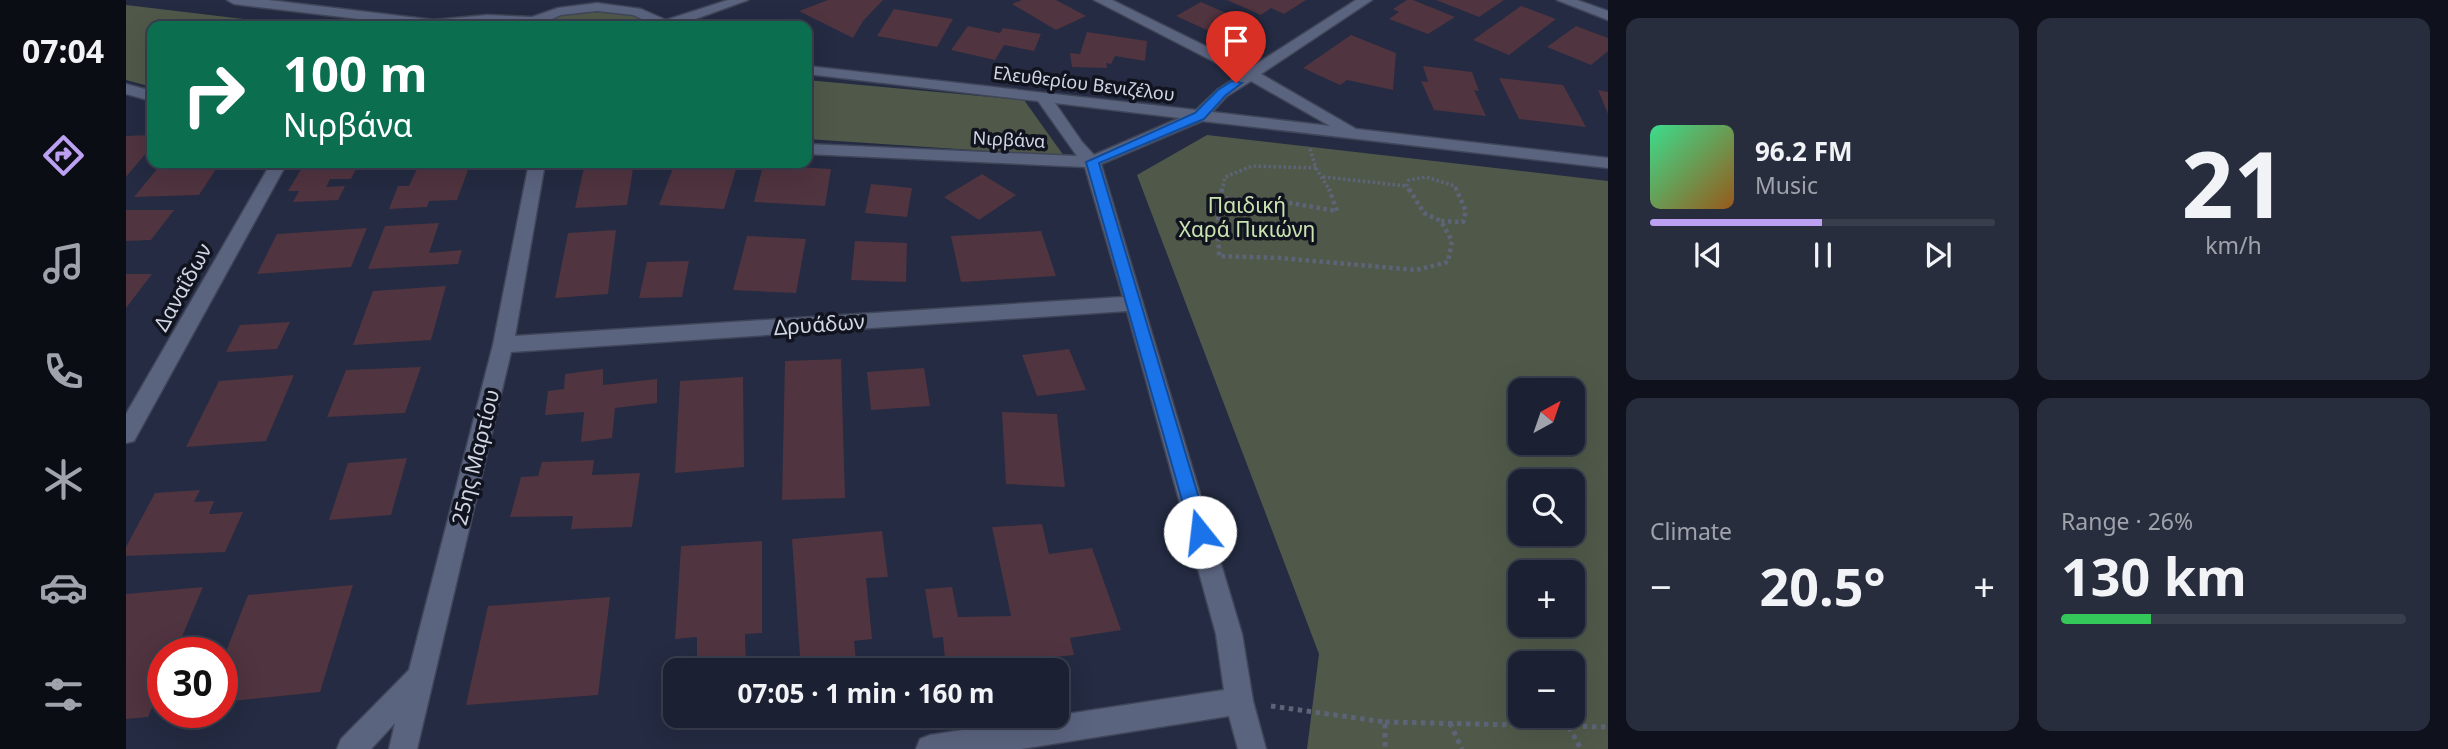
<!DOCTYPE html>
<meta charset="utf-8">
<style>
body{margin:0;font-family:"Noto Sans",sans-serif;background:#282d3e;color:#f1f3f6;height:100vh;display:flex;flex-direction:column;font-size:26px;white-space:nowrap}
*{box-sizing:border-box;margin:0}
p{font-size:23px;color:#a0a3ac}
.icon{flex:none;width:38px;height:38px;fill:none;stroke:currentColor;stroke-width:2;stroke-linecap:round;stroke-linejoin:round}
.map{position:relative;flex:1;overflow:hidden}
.sheet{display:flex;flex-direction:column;gap:18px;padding:18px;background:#0f121c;width:840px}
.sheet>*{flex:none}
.guide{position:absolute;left:21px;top:21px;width:665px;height:147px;border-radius:14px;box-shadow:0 7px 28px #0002,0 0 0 2px #393e4d;background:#0b6e4f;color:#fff;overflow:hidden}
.needle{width:46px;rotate:40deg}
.tools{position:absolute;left:1382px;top:378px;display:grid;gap:14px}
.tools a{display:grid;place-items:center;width:77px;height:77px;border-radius:14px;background:#1b2032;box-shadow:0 7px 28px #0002,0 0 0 2px #393e4d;font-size:35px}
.speed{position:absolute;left:21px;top:637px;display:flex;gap:14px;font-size:35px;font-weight:700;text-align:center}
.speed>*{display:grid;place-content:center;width:91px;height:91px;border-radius:50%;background:#1b2032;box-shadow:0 7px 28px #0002,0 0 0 2px #393e4d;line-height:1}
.speed .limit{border:10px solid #d22;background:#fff;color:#111}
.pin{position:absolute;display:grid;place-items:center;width:60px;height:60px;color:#fff;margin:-72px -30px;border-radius:50% 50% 50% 0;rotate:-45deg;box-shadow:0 0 7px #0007}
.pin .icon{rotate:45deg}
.me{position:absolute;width:77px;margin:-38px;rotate:344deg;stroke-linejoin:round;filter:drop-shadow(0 0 5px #0008)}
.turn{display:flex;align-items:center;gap:24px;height:147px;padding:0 21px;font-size:32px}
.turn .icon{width:91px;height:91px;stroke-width:2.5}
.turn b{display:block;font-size:49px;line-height:60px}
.big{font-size:52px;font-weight:700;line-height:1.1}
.sheet .tile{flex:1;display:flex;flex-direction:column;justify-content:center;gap:10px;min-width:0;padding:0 24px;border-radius:14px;background:#282d3e}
.sheet .dial{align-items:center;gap:0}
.dial b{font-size:91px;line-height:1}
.song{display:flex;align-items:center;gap:21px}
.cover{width:84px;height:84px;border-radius:10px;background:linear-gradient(135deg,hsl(150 70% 55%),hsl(30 70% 35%))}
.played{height:7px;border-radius:4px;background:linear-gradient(90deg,#bca0f2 50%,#393e4d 50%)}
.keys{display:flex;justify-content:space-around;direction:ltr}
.heat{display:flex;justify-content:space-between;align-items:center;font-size:38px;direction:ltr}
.charge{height:10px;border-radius:5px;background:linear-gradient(90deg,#34c759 26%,#393e4d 0)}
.sheet .tiles{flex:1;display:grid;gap:18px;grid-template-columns:repeat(2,1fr)}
.trip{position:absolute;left:537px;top:658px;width:406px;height:70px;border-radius:14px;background:#1b2032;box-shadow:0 7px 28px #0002,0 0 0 2px #393e4d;font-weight:700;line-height:70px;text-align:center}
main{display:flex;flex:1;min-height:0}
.dock{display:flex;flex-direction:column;width:126px;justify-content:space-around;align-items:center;background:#0b0d14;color:#a0a3ac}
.dock .icon{width:49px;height:49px}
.dock .on{color:#bca0f2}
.dock b{font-size:32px;color:#f1f3f6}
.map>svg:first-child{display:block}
</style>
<main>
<nav class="dock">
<b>07:04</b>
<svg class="icon on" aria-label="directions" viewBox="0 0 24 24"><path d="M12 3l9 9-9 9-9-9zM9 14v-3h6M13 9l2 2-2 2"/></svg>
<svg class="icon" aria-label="music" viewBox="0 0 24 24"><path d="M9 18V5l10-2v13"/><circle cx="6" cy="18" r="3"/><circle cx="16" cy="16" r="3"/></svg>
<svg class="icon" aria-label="phone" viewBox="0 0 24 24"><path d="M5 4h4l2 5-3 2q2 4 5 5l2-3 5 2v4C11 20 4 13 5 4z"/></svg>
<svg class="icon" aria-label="climate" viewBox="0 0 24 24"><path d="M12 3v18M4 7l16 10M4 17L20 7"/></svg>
<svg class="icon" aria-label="car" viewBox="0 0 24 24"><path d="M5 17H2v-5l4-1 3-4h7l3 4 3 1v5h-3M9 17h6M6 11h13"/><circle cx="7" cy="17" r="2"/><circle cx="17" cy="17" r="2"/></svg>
<svg class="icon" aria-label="filters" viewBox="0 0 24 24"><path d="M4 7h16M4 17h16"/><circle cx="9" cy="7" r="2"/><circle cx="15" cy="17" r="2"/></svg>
</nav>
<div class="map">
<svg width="1482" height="749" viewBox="0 0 1482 749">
<rect width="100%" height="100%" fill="#242b42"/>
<g fill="#505949" fill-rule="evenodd">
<polygon points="0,5 175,26 26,26 26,87 0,80"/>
<path d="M462,10C484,11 510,10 526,26H409L431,15Z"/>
<polygon points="681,80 898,100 938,156 681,139"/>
<path d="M1081,135L1482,181V749H1181L1193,654L1011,175ZM1447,390V443H1395V390ZM1447,481V534H1395V481ZM1447,572V625H1395V572ZM1447,663V716H1395V663Z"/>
</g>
<g fill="#50343f">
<polygon points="702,0 757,0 737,21 727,38 673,11"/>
<polygon points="896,0 930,0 960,16 930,30 886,4"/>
<polygon points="1101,0 1180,0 1158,14 1145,8 1135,15"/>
<polygon points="1281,0 1287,0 1329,17 1302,34 1263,19 1273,12 1267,9"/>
<polygon points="1310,0 1378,0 1353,17"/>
<polygon points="1075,2 1127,25 1103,40 1050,16"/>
<polygon points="1395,6 1430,19 1383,55 1347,40"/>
<polygon points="768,9 827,19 811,47 751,36"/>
<polygon points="842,26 874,33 877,28 915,34 908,51 878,45 869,60 825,50"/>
<polygon points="1450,26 1482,38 1482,51 1465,65 1421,47"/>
<polygon points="961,32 1021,41 1019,61 989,56 985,64 980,63 981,68 946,67 944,53 954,54"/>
<polygon points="1225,35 1270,53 1267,90 1221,80 1214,85 1177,68"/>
<polygon points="1297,66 1346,72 1353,91 1348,90 1360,116 1308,110 1295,81 1302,82"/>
<polygon points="1373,78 1437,85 1460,127 1393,119"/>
<polygon points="1472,90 1482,92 1482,114"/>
<polygon points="26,135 26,146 0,177 0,136"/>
<polygon points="36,163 94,163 73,195 8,197"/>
<polygon points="179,163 233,163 225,179 204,179 200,187 219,186 212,200 167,202 173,191 162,191"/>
<polygon points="459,163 508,163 501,205 449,208"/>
<polygon points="549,163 612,163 598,209 533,205"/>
<polygon points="637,165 705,169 699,206 628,202"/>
<polygon points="343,167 331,200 303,201 301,207 263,209 272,186 283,186 291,169"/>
<polygon points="856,174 890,195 853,220 818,197"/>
<polygon points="745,184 786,188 781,217 739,213"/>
<polygon points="0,210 48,210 25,240 0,241"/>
<polygon points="313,223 303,253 336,250 332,264 242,269 259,226"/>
<polygon points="241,228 225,267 131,274 151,234"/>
<polygon points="490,230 482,294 429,298 442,233"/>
<polygon points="915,231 930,276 835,282 825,236"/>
<polygon points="621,236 680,239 670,293 607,290"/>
<polygon points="729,241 781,243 780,282 725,280"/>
<polygon points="563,261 556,297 513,298 521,262"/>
<polygon points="0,274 26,274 0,308"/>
<polygon points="320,286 305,340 227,345 247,291"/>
<polygon points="164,322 151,349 100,352 114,325"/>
<polygon points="943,349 960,390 911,396 896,355"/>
<polygon points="715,359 719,498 656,500 659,361"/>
<polygon points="295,367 279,413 201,417 220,370"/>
<polygon points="798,368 804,406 745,410 741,372"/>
<polygon points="477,369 477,385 531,379 531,403 489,408 486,438 455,442 458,412 419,415 422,391 438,389 439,374"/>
<polygon points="168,375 140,441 60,447 93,381"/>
<polygon points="617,377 618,467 549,473 554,381"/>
<polygon points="876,412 931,414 939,487 880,484"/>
<polygon points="281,458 265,515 203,520 222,463"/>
<polygon points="468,460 466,475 514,473 506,527 445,529 447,516 384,517 395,477 412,476 416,462"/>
<polygon points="74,490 68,502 88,501 83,514 117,512 99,552 0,556 0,547 29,493"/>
<polygon points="916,524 923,554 966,548 995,630 944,638 948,655 928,657 929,670 820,670 817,637 807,638 799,589 826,587 832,617 885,616 866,527"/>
<polygon points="756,531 762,577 740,578 746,639 728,641 731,670 675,670 666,539"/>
<polygon points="636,541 636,633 619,634 620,669 571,670 571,637 549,639 555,546"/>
<polygon points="227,585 194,692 96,702 96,662 122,595"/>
<polygon points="77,587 49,653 37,653 37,682 22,717 0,719 0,594"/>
<polygon points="484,597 472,695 340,705 362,606"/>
</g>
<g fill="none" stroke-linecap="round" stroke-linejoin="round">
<g stroke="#404659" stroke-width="3">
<g id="street">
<polygon points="101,0 142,0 308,20 361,15 406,17 432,8 471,3 515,9 540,20 602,0 622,0 550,26 531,26 507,15 471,11 435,15 410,26 361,23 292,26 108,4"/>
<path d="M968,0H986L1124,68L1230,0H1246L1135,74L1230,129L1482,158V168L1076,121L975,164L1116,634L1127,701L1140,749H1112L1103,716L895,749H790L794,739L804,735L1098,690L1090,634L1001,311L385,352L291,749H263L269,723L245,749H211L215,739L283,670L367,345L403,163H419L389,336L997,297L959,167L681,154V144L951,156L912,101L681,74V66L1070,110L1091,90L1114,75ZM1125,81L1204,126L1086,112L1101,96ZM929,103L1054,118L968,155L956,142Z"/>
<polygon points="1431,0 1451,0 1482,11 1482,20"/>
<polygon points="0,84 26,91 26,101 0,94"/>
<polygon points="145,163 161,163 8,441 0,443 0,414"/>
</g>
</g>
<g stroke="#5d6478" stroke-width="3.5" stroke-dasharray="2.5 2.5" stroke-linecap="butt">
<polyline points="1190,168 1204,191"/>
<polyline points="1197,177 1281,186"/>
<polyline points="1096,191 1099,177 1126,166 1190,168 1184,149"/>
<polyline points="1283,191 1281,186 1283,180 1300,177 1329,186 1331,191"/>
</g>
<g stroke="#5d6478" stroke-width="4.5" stroke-dasharray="3.5 3.5" stroke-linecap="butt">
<polyline points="1096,189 1092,216 1093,256 1154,258 1290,270 1322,262 1326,241 1315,221"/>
<polyline points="1283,189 1298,213 1315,221"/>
<polyline points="1093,198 1164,203 1211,211 1203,189"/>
<polyline points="1315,221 1337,222 1340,211 1330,189"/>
</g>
<g stroke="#5d6478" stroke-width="5" stroke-dasharray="4.5 4.5" stroke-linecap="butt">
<polyline points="1145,706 1259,722 1259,749"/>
<polyline points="1259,722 1482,727"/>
<polyline points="1324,723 1336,749"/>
<polyline points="1443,727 1455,749"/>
</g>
<use href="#street" fill="#5b647f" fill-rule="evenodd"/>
</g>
<polygon fill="#1a73e8" stroke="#114b97" stroke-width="2" points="1106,81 1116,83 1100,95 1078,119 973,163 1083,532 1080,538 1074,541 1067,538 1065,532 960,162 1069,113 1092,90"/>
<g text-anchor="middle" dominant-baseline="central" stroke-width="7" stroke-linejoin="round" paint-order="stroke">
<g font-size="18" fill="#d1d6e5" stroke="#11141f">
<text transform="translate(958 83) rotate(7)">Ελευθερίου Βενιζέλου</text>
<text transform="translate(883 139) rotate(3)">Νιρβάνα</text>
</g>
<g font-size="21" fill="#cae4b1" stroke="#11141f">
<text x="1121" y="205">Παιδική<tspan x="1121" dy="24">Χαρά Πικιώνη</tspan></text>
</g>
<g font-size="21" fill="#d1d6e5" stroke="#11141f">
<text transform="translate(56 287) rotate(-61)">Δαναΐδων</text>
<text transform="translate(693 324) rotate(-4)">Δρυάδων</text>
<text transform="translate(349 457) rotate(-76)">25ης Μαρτίου</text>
</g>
</g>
</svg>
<div class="tools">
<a><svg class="needle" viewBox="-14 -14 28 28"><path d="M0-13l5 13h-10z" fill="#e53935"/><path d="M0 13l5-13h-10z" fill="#a0a3ac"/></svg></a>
<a><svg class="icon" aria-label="search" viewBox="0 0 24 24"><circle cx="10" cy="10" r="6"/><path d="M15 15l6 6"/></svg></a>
<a>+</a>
<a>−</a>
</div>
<div class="speed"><div class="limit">30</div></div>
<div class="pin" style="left:1110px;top:83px;background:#d93025"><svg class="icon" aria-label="arrive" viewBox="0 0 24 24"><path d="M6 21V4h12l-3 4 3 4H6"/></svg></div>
<svg class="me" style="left:1074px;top:532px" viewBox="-20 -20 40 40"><circle r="19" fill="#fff"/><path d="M0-13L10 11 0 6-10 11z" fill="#1a73e8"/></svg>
<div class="trip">07:05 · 1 min · 160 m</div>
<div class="guide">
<div class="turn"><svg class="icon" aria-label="right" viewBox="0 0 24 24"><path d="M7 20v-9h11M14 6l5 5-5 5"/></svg><div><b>100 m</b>Νιρβάνα</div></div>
</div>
</div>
<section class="sheet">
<div class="tiles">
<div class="tile">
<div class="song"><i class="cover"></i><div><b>96.2 FM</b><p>Music</p></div></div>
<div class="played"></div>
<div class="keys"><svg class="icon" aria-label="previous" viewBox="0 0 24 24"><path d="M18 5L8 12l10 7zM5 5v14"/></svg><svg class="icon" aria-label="pause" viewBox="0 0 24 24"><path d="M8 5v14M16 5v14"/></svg><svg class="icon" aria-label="next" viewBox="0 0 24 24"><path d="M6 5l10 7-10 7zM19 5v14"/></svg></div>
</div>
<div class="tile dial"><b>21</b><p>km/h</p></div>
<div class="tile"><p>Climate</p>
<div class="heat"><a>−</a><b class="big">20.5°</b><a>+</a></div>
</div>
<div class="tile"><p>Range · 26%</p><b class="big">130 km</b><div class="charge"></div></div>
</div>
</section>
</main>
